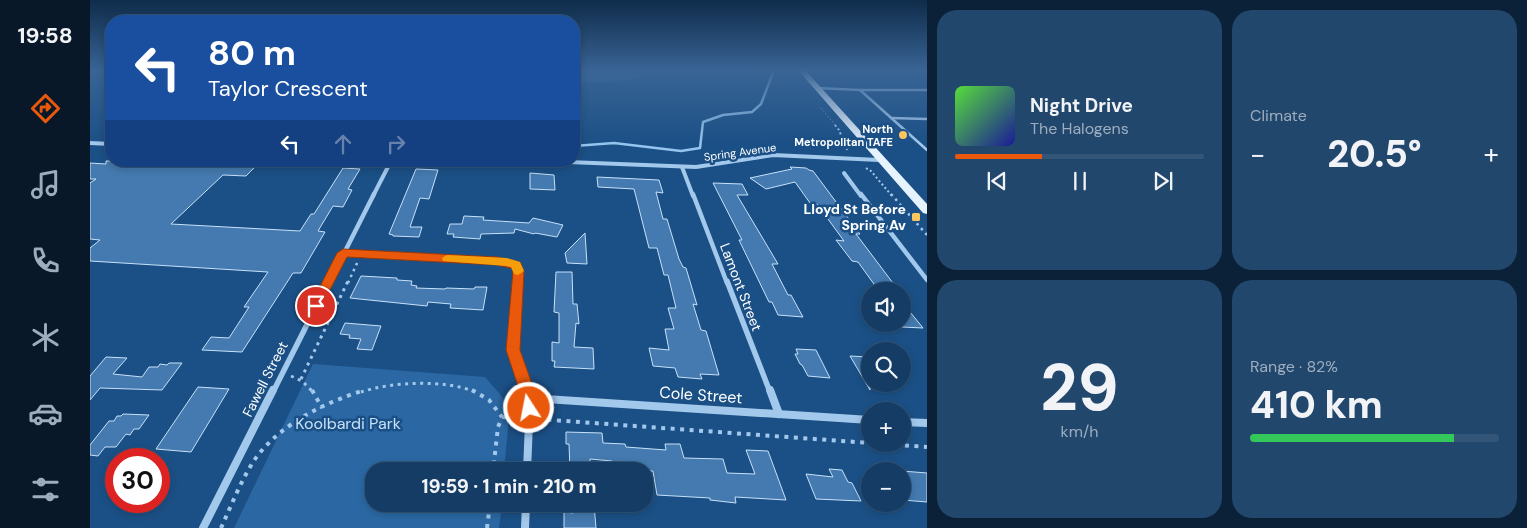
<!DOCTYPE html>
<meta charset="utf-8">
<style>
body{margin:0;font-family:"DM Sans",sans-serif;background:#21476d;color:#f1f3f6;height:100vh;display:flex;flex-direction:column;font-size:19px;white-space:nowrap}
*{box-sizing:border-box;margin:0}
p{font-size:16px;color:#9dadbf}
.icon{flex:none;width:28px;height:28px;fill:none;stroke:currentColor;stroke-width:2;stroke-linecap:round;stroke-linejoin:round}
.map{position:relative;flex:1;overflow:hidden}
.drawer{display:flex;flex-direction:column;gap:10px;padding:10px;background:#0b2137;width:600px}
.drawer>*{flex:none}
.banner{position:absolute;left:15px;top:15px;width:475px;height:152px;border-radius:20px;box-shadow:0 2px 8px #0003,0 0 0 1px #335678;background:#1a4fa0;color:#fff;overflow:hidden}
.fabs{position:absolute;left:771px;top:282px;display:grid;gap:10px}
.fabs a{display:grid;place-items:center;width:50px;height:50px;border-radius:50%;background:#143c64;box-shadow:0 2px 8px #0003,0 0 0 1px #335678;font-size:25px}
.speed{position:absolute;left:15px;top:448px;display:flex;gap:10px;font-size:25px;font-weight:700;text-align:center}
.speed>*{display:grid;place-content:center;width:65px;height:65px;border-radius:50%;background:#143c64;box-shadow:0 2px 8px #0003,0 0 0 1px #335678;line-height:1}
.speed .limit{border:8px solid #d22;background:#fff;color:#111}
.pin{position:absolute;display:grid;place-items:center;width:42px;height:42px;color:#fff;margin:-21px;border:2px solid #fff;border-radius:50%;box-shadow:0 1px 5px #0007}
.me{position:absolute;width:55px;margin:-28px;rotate:349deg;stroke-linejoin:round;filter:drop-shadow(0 0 4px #0008)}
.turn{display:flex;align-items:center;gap:18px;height:105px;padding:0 20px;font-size:22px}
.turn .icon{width:65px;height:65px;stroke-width:2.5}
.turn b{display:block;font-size:35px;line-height:42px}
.lanes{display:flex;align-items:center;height:48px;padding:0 20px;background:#0003;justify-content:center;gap:25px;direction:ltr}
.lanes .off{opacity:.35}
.big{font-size:38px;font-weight:800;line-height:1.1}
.drawer .widget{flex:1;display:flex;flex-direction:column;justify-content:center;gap:8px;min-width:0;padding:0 18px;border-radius:20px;background:#21476d}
.drawer .dial{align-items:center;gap:0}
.dial b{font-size:65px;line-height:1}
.song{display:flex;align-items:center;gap:15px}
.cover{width:60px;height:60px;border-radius:8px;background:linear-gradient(135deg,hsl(110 70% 55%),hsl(240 70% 35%))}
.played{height:5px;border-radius:2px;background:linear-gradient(90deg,#ea580c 35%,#335678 35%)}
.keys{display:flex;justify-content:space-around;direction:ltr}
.heat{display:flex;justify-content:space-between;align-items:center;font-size:28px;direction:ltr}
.charge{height:8px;border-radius:4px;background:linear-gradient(90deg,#34c759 82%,#335678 0)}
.drawer .tiles{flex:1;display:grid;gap:10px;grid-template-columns:repeat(2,1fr)}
.trip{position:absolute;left:275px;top:462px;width:288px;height:50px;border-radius:20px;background:#143c64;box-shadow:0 2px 8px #0003,0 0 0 1px #335678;font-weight:800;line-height:50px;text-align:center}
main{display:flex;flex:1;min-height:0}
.tabs{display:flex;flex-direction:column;width:90px;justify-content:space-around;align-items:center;background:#081828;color:#9dadbf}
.tabs .icon{width:35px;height:35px}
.tabs .selected{color:#ea580c}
.tabs b{font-size:22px;color:#f1f3f6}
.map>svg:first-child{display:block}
</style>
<main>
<nav class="tabs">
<b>19:58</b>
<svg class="icon selected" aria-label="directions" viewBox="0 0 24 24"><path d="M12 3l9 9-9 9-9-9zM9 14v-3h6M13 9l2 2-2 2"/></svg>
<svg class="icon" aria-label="music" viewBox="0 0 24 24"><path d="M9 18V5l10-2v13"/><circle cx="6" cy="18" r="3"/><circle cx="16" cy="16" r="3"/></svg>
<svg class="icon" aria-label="phone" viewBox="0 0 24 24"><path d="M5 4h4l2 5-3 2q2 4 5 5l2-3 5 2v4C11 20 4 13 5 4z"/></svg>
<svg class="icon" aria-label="climate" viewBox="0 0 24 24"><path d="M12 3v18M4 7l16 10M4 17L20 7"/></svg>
<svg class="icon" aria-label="car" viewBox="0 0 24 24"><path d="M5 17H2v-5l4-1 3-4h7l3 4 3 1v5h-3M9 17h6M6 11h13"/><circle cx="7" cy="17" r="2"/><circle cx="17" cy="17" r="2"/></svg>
<svg class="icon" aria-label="filters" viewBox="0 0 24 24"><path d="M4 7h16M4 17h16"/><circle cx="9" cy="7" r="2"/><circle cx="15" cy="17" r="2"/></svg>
</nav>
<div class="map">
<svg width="837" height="528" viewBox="0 0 837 528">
<rect width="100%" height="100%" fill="#1b5086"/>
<g fill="#2b68a3">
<path d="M484,70H549L551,75C537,85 502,82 484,82Z"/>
<polygon points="223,364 395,377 420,406 414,471 284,471 284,504 412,504 409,528 144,528"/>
</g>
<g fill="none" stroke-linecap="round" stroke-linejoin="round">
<polyline stroke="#95c4ee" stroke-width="2.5" points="484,146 524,143 591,151 610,148 613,122 633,115 662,112 671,104 684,70"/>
</g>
<g fill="#447aaf" stroke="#c7e1f9">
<polygon points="16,161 146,161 142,165 166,166 156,176 133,175 81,224 210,231 221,214 224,214 253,168 270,169 258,189 262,190 253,207 243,206 228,231 235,232 211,273 203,273 152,352 112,350 121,337 139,338 159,307 154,307 178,272 0,261 0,248 10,240 0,239 0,183 6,179 0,179 0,163 16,164"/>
<polygon points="700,167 716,168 719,170 723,171 770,234 766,234 809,291 789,291 768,262 762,261 746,240 754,241 727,204 720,203 705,182 676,189 660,178 702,169"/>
<polygon points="326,169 348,170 339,199 330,198 320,227 332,227 329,237 303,236 303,235 299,234"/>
<polygon points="440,173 464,175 465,190 440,189"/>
<polygon points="507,177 569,180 573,193 566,192 573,219 577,219 589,259 593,267 596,268 607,305 603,304 611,330 616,331 629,375 610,374 612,379 588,377 585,368 563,366 559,348 579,350 575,329 584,329 578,308 586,308 578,275 574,275 567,248 559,248 544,189 508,187"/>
<polygon points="623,183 652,184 658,195 647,195 688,264 682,264 698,295 701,295 713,317 688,315 682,302 679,302 649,240 652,240"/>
<polygon points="374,216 394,217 393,220 439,223 443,218 473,225 467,237 445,233 444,234 425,229 424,233 391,234 390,239 363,237 364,234 357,234 360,224 372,224"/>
<polygon points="495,233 497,264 477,263 475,253"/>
<polygon points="466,272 482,272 483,304 487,304 489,324 486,323 484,347 503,348 504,369 464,367 465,361 462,361 462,342 469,343 469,313 464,312"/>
<polygon points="271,276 307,278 307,280 322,281 321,285 327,286 326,288 355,289 356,288 384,289 385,287 397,287 393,310 360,308 361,304 338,302 337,306 260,298"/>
<polygon points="812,302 833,328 812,327"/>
<polygon points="255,323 291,326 282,350 267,349 271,339 259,338 260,335 250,334"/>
<polygon points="706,349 726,350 740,378 718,376 712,365 710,364 705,354 708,354"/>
<polygon points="760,356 780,357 780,390"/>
<polygon points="16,357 37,358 23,374 52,377 59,367 68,367 70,364 77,365 79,363 92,363 72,390 10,388 0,400 0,376"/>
<polygon points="108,387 139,389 101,452 66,449"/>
<polygon points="33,414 59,415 49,429 44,429 40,435 36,434 26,447 15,447 8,456 0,455 0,445 19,421 24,421 27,416 31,416"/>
<polygon points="476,432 512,433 513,443 535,444 536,447 576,450 575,444 590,444 594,458 633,459 637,473 665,474 656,450 678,451 696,500 645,497 646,503 620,500 620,498 567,495 563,471 523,471 522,461 500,459 500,471 480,471 479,444 476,444"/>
<polygon points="739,469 752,470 758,482 762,483 771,501 726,499 716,474 743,477"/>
<polygon points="812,471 837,473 837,502 812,500"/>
<polygon points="483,504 504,504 506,528 474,528 474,512 483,513"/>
</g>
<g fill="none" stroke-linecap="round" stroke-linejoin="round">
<polyline stroke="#a2c8ec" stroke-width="1" stroke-dasharray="1 2.5" stroke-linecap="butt" points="731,108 746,126"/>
<g stroke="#a2c8ec" stroke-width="2" stroke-dasharray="2 2.5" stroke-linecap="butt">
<polyline points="745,125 749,130 757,150"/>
<polyline points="307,162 447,167"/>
<polyline points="776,168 781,171 802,196"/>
</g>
<g stroke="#a2c8ec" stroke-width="2.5" stroke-dasharray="2.5 4" stroke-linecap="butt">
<polyline points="801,194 837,235"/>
<polyline points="258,283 268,261"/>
</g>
<g stroke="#a2c8ec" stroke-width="3" stroke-dasharray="3 4.5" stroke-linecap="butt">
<polyline points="201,376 212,381 223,392"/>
<polyline points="211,379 258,281"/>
<path d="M271,392C300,382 356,379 385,392"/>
</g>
<g stroke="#a2c8ec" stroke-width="4" stroke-dasharray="4 5.5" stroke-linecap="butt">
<polyline points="222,390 232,408"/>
<polyline points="382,390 399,400 412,417 408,427 403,471"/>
<polyline points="412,417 430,418"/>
<polyline points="448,419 780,443"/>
<polyline points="796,444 837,447"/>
<path d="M131,528C141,506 150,483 163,462C188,425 233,403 275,390"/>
<polyline points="397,528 400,504"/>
</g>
<g stroke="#a2c8ec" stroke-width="2.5">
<polyline points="727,88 770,90"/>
<polyline points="837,90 770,90 837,150"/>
<polyline points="801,118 837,119"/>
</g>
<g stroke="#a2c8ec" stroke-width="4">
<polyline points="0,143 21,144"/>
<polyline points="452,161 606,167 683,155 789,160"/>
<polyline points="592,167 603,196"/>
<polyline points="754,173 771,196"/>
<polyline points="283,196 301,161"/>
</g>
<g stroke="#a2c8ec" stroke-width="4.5">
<polyline points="603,194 637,283"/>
<polyline points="771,194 837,280"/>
<polyline points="253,253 407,261 426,265 428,271 427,283"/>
<polyline points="239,283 284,194"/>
</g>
<g stroke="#a2c8ec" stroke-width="5.5">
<polyline points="427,281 423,349 438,392"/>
<polyline points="637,281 680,392"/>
<polyline points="183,392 239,281"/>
</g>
<g stroke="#a2c8ec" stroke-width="8">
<polyline points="680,390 689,414"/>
<polyline points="440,398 780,420"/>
<polyline points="812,422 837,423"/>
<polyline points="437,471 440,398 437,390"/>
<polyline points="113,528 183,390"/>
<polyline points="435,528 436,504"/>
</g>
<polygon fill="#e7f2ff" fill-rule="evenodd" points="708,70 715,70 837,204 837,214 833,213"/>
</g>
<linearGradient id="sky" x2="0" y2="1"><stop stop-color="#0f2c4a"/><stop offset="0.49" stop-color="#396495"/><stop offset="1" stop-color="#396495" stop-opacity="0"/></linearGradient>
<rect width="837" height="144" fill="url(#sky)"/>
<polygon fill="#ea580c" stroke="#983908" points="253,249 407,257 430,262 434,271 430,350 447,398 445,413 439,415 434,413 431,408 432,398 416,350 423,271 421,268 407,265 257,257 230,309 222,309 220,306 247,253"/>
<polygon fill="#f59e0b" points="357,255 417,258 430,262 434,271 428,275 424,274 421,267 416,266 353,261 352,258"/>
<g fill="#fdc55f" stroke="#1b5086" stroke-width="2">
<circle cx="813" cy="135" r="5"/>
<rect x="821" y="212" width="10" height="10" rx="2.5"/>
</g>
<g text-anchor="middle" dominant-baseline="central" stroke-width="5" stroke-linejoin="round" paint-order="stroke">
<g font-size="11" font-weight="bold" fill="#fff" stroke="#1b5086" text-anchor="end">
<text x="803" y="129">North<tspan x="803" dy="13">Metropolitan TAFE</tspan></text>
</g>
<g font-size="11" fill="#fff" stroke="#1b5086">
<text transform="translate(650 152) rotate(-8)">Spring Avenue</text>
</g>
<g font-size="14" font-weight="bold" fill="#fff" stroke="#1b5086" text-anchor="end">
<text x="816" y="209">Lloyd St Before<tspan x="816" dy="16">Spring Av</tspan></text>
</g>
<g font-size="14" fill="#fff" stroke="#1b5086">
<text transform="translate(651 287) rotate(69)">Lamont Street</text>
<text transform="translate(175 379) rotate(-63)">Fawell Street</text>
</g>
<g font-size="16" fill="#fff" stroke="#1b5086">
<text transform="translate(611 395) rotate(4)">Cole Street</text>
</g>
<g font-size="16" fill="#c7e1f9" stroke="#1b5086">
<text x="258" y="423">Koolbardi Park</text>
</g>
</g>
</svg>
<div class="fabs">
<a><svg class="icon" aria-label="sound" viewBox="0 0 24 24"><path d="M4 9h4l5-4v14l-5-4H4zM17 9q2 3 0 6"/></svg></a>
<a><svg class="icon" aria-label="search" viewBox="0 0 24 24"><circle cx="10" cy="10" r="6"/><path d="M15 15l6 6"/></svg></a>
<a>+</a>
<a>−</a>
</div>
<div class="speed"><div class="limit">30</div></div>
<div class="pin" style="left:226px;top:306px;background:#d93025"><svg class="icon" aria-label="arrive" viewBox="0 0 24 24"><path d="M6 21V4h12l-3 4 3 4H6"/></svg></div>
<svg class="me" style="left:439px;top:408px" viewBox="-20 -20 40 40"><circle r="17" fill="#ea580c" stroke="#fff" stroke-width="3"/><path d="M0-11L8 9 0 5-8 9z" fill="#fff"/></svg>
<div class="trip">19:59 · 1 min · 210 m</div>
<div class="banner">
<div class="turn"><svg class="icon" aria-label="left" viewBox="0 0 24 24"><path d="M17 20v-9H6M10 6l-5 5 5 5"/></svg><div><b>80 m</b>Taylor Crescent</div></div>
<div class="lanes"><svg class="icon" aria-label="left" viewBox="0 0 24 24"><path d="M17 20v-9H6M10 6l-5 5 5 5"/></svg><svg class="icon off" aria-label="ahead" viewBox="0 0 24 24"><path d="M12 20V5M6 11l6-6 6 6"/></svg><svg class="icon off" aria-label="right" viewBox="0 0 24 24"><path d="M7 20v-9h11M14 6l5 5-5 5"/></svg></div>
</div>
</div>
<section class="drawer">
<div class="tiles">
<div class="widget">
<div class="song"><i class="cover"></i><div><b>Night Drive</b><p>The Halogens</p></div></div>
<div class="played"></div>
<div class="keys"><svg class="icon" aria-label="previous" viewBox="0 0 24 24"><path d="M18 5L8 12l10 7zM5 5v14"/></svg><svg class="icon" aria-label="pause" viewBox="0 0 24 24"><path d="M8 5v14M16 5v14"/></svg><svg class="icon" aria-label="next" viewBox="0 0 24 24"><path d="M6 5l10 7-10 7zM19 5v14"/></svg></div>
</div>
<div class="widget"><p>Climate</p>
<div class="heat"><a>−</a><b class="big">20.5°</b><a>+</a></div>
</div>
<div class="widget dial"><b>29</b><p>km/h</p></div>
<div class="widget"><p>Range · 82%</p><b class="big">410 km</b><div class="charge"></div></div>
</div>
</section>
</main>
